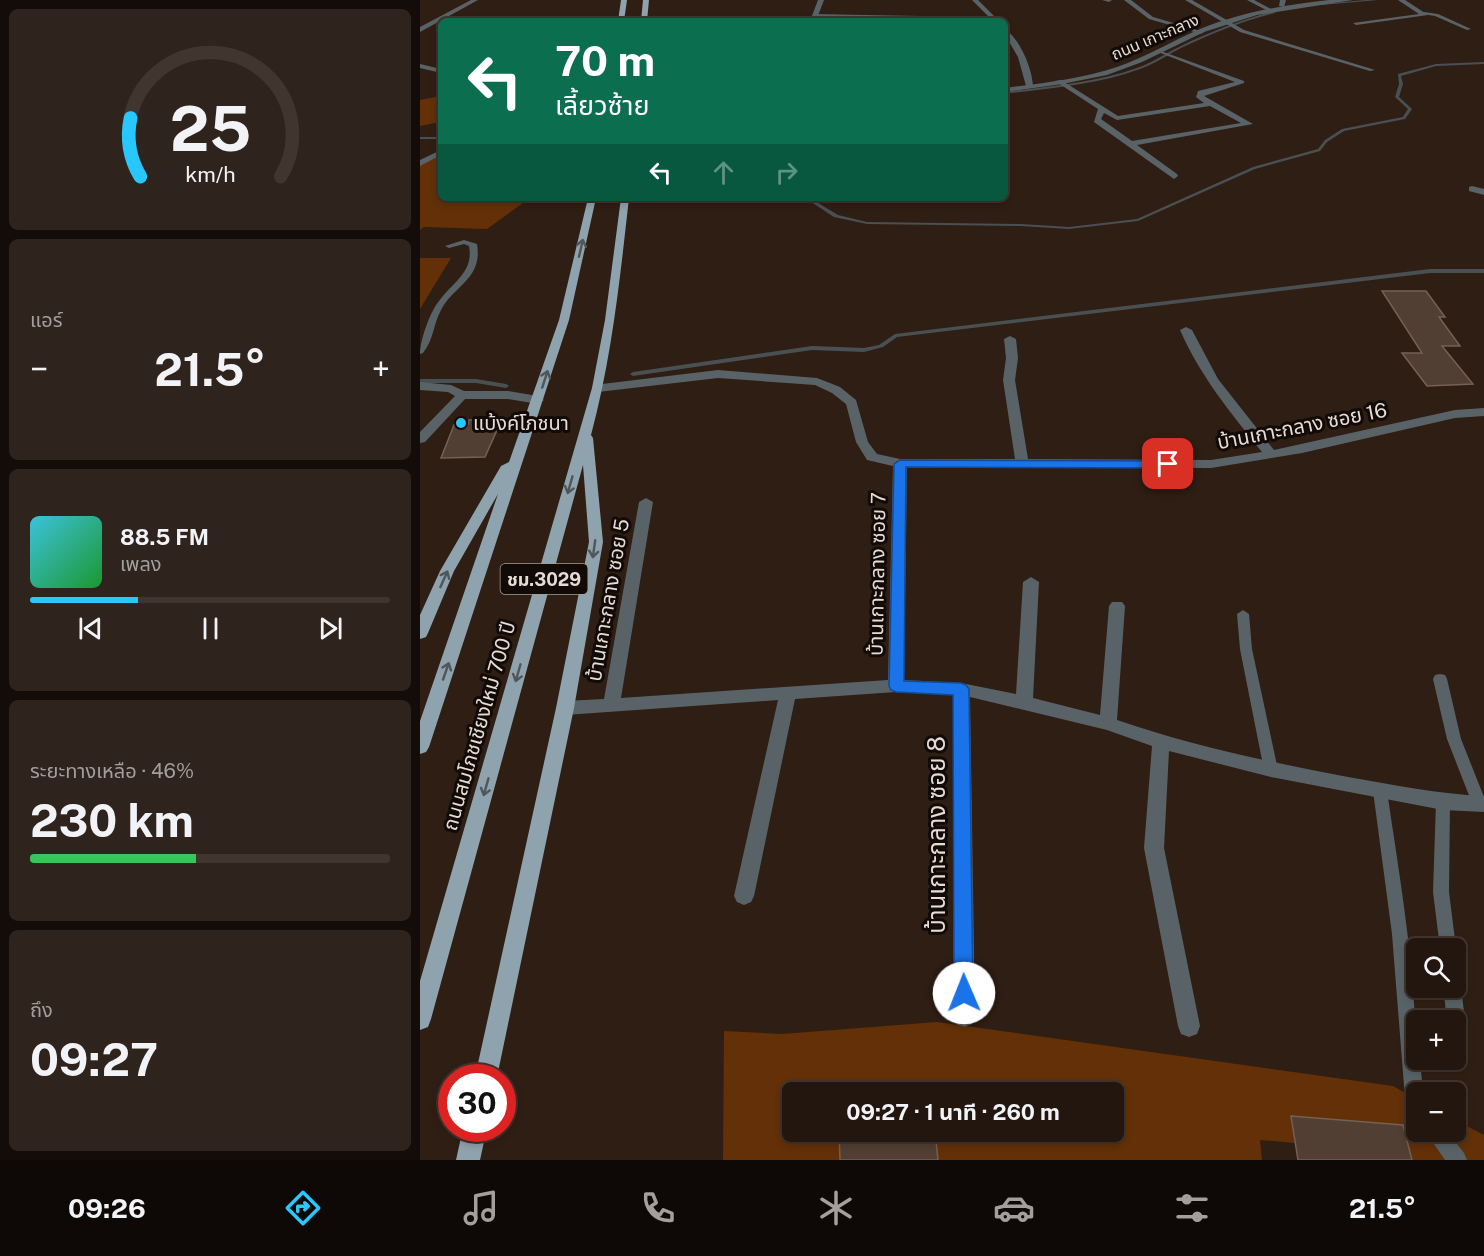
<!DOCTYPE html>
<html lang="th">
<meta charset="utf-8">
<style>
body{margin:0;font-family:"Public Sans","Noto Sans Thai",sans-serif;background:#2f231d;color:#f1f3f6;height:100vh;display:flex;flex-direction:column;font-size:22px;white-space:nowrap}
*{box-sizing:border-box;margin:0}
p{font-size:20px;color:#a39f9e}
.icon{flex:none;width:33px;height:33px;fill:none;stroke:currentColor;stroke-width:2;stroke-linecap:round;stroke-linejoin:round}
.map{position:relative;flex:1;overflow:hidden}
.panel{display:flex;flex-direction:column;gap:9px;padding:9px;background:#130c08;width:420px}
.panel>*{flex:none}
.banner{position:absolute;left:18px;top:18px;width:570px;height:183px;border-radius:9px;box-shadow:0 3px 9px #0003,0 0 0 2px #40352f;background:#0b6e4f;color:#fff;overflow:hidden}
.buttons{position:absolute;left:986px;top:938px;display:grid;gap:12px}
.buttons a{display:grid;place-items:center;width:60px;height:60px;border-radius:9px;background:#23160f;box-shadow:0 3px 9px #0003,0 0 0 2px #40352f;font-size:30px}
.speed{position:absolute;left:18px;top:1064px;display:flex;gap:12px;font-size:30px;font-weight:700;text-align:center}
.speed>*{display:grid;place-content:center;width:78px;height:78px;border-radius:50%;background:#23160f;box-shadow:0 3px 9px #0003,0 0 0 2px #40352f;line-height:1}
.speed .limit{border:9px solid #d22;background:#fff;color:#111}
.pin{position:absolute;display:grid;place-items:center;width:51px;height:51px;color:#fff;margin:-26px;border-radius:12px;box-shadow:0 3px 9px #0006}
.me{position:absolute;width:66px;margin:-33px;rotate:359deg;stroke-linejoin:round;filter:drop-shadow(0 0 4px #0008)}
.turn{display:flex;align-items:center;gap:21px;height:126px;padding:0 18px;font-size:27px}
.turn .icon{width:78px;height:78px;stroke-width:2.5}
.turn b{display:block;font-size:42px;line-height:51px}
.lanes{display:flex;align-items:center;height:57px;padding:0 18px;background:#0003;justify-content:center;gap:30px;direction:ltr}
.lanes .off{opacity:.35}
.big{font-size:45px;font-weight:700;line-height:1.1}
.panel .widget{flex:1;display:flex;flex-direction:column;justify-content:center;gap:9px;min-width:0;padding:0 21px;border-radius:9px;background:#2f231d}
.panel .dial{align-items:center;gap:0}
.dial svg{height:156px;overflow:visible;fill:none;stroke:#40352f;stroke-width:7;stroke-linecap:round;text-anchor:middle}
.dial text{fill:#f1f3f6;stroke:none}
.song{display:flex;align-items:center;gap:18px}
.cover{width:72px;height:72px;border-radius:9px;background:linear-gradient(135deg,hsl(190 70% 55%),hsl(130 70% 35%))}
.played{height:6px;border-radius:3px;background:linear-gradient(90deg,#28c8ff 30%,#40352f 30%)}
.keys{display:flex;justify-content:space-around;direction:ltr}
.heat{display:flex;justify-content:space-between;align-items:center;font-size:33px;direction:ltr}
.charge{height:9px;border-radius:4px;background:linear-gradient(90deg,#34c759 46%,#40352f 0)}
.trip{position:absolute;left:362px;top:1082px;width:342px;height:60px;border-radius:9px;background:#23160f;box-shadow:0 3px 9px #0003,0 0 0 2px #40352f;font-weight:700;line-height:60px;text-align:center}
.menu{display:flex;height:96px;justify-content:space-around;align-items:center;background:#0e0906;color:#a39f9e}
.menu .icon{width:42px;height:42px}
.menu .on{color:#28c8ff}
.menu b{font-size:27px;color:#f1f3f6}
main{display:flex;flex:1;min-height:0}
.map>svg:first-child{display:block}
</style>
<main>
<section class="panel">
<div class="widget dial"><svg viewBox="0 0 100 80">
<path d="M14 69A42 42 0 1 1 86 69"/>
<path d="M14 69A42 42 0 0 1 9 39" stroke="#28c8ff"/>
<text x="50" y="56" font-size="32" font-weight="700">25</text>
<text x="50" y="72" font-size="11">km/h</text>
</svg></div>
<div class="widget"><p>แอร์</p>
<div class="heat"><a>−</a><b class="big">21.5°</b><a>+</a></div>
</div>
<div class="widget">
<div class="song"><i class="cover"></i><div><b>88.5 FM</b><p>เพลง</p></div></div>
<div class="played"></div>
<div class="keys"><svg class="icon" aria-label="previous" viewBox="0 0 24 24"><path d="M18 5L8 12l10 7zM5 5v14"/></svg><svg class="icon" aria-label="pause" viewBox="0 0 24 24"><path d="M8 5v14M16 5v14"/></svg><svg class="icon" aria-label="next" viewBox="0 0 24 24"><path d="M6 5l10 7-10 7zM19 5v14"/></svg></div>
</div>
<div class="widget"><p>ระยะทางเหลือ · 46%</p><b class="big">230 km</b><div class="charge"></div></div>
<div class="widget"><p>ถึง</p><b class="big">09:27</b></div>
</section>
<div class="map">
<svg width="1064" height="1160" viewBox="0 0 1064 1160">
<rect width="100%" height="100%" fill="#2f1e14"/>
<g fill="#633008">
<polygon points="21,96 21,125 15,123 0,126 0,100"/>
<polygon points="21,154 21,198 110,198 67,229 4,227 0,230 0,165"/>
<polygon points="0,258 31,258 0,309"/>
<polygon points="517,1022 973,1086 996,1099 996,1131 1035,1131 1035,1120 1064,1135 1064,1160 992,1160 983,1125 871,1116 875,1143 840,1140 842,1160 518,1160 515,1131 693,1131 693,1092 372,1092 372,1131 419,1131 420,1160 303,1160 304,1031 362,1034"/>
</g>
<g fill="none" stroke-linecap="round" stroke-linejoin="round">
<g fill="#495053" fill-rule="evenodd">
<polygon points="945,0 958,0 902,5 901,4"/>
<path d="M854,11L855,13C822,21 791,34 761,48C747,55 735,64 720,69C677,85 630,88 585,94V92C629,86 675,83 717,68C732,63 744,54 759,47C789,32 821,20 854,11Z"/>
<polygon points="1064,62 1064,64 1016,66 981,76 983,84 979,97 992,109 985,119 924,131 907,142 900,151 835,169 718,221 649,229 601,226 447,224 414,217 385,198 390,198 418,215 447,222 601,224 649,227 717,219 833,167 898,149 905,140 922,129 983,117 988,109 975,97 979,84 978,74 1016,64"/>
<rect x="0" y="137" width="21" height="2"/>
<polygon points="1010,269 1064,269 1064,273 1010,273 477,337 463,347 444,352 392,350 213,376 210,374 213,372 392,346 444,348 459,345 475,334"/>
<polygon points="0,379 56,379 86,384 89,386 86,388 56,383 0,383"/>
</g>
</g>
<g fill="#523f34" stroke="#746054" stroke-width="1.5">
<polygon points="962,291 1006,291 1025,317 1019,317 1040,346 1022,346 1053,384 1007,386 982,353 1002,353"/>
<polygon points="82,419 65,457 21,458 34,425 48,424 49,420"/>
<polygon points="871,1116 983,1125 992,1160 878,1160"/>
<polygon points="419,1131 515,1131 518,1160 420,1160"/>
</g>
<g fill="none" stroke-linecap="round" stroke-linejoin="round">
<g fill="#596367" fill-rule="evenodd">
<polygon points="1004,12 1018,14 1051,29 1047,30 1015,16 1002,14"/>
<polygon points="393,14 501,16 503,17 395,16"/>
<path d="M44,240L57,244C63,279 34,285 21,310C13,325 14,339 3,353L0,354C0,340 10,312 19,301C33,282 54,272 49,246L44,244L29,248L25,246Z"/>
<polygon points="823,610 829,614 832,649 858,770 856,774 851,776 846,774 844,770 820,649 817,614"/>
<polygon points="1020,674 1025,675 1027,679 1041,739 1064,797 1064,808 1059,809 1054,807 1052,803 1027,739 1013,679 1015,675"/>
<path d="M960,785L965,787L967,791C980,880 996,969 996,1059H1000L1003,1092H996V1111L989,1109L985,1098L972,934L953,791L955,787Z"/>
<polygon points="1023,796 1028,798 1030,802 1029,892 1036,948 1035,951 1035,948 1020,948 1013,892 1016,802 1018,798"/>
<polygon points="1035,980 1038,981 1041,987 1047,1037 1044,1043 1038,1046 1035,1045 1035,1020 1027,1020 1023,987 1035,987"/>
<polygon points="1005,1131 1027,1131 1044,1153 1047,1160 1025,1160"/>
</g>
<g fill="#596367" fill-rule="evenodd">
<polygon points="51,0 58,0 0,32 0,27"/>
<polygon points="398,0 404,0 396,21 390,21"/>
<polygon points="552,0 558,0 579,21 573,21"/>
<polygon points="682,0 692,0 689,2"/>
<polygon points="704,0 711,0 733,17 784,32 781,34 729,19"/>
<polygon points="765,0 772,0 824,30 955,70 950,71 820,32"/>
<polygon points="827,0 834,0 851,9 846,10"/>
<polygon points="860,0 866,0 864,7 859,6"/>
<polygon points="978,0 985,0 1008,15 936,25 933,23 999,14"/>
<path d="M585,29C600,39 613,70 613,88L606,86L598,57L585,35Z"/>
<path d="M738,50L824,81V83L784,96L833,124L717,145L757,174L758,176L754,179L674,122L678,109L635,81L641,80L698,116L784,103L776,97L778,91L815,82L738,52ZM790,106L821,123L712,141L681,119L684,113L697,120Z"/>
<polygon points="21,150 21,155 0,166 0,160"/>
<polygon points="1052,186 1064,189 1064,195 1049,191 1049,187"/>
<path d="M766,327L772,330L798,379L854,450L1035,410L1064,408V416L1035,418L882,453L791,468L487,467L484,680L541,683L596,694L603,582L611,577L619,582L613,698L680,715L689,606L692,602H702L705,606L697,720C772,746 850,762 928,777C974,785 1018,794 1064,796V812L1023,810L851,777L749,751L744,848L780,1026L777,1034L769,1037L761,1034L758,1026L724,848L732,746L687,730L550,697L555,1016L552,1024L544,1027L536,1024L533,1016V695L476,692L375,699L334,896L331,902L324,905L317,902L314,896L358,700L145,715L139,713L136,708L139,703L145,701L184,699L219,502L226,498L233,502L201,698L468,680L473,466L447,460L436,442L426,404L412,393L395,385L298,378L178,392L172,388L174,385L298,370L397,378L420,387L436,400L448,442L457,454L480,459H595L583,380L586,358L584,339L590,336L596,339L598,358L595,380L608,459L791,460L842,452C811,413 780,376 760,330Z"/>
<polygon points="0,382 31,385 44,391 88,391 118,396 124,400 118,404 88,399 45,399 5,442 0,443 0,432 35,396 28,392 0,390"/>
</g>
<g fill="#596367" fill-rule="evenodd">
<path d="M909,0H933L837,15L784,32L722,62L687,75L642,84L585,92V88C623,83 661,79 697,67C726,57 752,41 780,29C822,12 865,5 909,0Z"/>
<polygon points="0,64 21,69 21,73 0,68"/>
</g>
<g fill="#8ea3ad" fill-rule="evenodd">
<polygon points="201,0 207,0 204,21 198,21"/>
<polygon points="223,0 229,0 227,21 221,21"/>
<polygon points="168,198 176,198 149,320 9,747 6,752 0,754 0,721 78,494 34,571 8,633 6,637 0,639 0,615 20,571 81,466 89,462 139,320"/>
<path d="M201,198H209C200,278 192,357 171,435L173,438L183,542L154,708L77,1077H55L136,708L169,542L163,465L11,1019L8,1027L0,1030V981L172,388L185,320Z"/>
<polygon points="43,1128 67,1128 60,1160 36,1160"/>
</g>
</g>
<defs><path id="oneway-shaft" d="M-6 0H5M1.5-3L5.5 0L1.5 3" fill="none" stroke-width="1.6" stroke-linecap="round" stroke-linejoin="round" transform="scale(1.5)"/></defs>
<g stroke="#50565a">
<use href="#oneway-shaft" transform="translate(161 248) rotate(-77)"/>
<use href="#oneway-shaft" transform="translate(125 379) rotate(-72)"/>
<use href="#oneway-shaft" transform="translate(150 485) rotate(106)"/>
<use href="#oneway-shaft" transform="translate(174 549) rotate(98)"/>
<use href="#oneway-shaft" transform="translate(24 579) rotate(-66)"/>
<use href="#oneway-shaft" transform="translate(26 671) rotate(-71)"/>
<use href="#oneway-shaft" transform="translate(98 673) rotate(106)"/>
<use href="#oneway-shaft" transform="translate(66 787) rotate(106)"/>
</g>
<polygon fill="#1a73e8" stroke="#114b97" stroke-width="1.5" points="480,460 748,461 754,464 748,468 486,467 484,681 541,683 546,685 549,689 553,993 551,1000 544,1002 537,1000 534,993 533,695 476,692 471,690 469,686 474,464"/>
<circle fill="#28c8ff" stroke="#120a06" stroke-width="2" cx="41" cy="423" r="6"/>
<g text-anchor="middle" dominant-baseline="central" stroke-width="6" stroke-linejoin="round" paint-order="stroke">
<g font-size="16" fill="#e7dcd5" stroke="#120a06">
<text transform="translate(735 37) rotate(-23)">ถนน เกาะกลาง</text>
</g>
<rect fill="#120a06" stroke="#a79d97" stroke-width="1.5" x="80.5" y="564" width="87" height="30" rx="4.5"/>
<g font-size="18" font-weight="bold" fill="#e7dcd5">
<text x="124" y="579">ชม.3029</text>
</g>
<g font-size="20" fill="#e7dcd5" stroke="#120a06" text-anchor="start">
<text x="53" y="423">แบ้งค์โภชนา</text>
</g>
<g font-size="20" fill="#e7dcd5" stroke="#120a06">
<text transform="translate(882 426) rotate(-11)">บ้านเกาะกลาง ซอย 16</text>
<text transform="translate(457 574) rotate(-89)">บ้านเกาะกลาง ซอย 7</text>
<text transform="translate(188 600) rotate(-80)">บ้านเกาะกลาง ซอย 5</text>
<text transform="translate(59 726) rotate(-74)">ถนนสมโภชเชียงใหม่ 700 ปี</text>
</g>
<g font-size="24" fill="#e7dcd5" stroke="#120a06">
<text transform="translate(516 835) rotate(-90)">บ้านเกาะกลาง ซอย 8</text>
</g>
</g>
</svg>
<div class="buttons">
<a><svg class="icon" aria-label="search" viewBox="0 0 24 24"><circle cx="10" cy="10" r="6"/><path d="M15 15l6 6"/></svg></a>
<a>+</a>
<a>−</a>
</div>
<div class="speed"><div class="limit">30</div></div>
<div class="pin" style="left:748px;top:464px;background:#d93025"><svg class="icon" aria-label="arrive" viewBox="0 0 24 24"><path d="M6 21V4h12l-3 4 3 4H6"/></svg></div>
<svg class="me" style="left:544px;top:993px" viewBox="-20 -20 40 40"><circle r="19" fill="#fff"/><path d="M0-13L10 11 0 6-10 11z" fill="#1a73e8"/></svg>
<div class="trip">09:27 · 1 นาที · 260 m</div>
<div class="banner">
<div class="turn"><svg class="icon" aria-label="left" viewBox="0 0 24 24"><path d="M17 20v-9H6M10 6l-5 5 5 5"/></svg><div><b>70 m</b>เลี้ยวซ้าย</div></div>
<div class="lanes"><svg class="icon" aria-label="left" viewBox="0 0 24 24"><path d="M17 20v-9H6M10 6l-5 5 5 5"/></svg><svg class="icon off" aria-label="ahead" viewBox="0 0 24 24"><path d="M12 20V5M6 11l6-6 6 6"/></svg><svg class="icon off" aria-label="right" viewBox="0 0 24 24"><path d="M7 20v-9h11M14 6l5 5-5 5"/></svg></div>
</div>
</div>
</main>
<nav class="menu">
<b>09:26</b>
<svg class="icon on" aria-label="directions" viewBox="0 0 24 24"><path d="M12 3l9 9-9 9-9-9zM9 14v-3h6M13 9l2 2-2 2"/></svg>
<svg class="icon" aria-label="music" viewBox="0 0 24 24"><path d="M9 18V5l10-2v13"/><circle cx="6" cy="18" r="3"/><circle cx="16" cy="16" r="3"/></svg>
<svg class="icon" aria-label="phone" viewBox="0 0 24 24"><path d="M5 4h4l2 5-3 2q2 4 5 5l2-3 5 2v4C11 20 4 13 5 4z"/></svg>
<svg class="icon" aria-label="climate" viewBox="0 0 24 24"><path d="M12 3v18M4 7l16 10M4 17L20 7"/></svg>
<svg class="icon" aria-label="car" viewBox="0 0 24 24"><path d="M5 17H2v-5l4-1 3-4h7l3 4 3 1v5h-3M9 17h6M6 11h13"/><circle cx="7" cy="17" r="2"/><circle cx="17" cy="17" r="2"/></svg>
<svg class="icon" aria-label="filters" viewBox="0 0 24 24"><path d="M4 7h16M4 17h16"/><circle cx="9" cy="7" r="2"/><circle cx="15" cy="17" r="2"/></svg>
<b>21.5°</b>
</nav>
